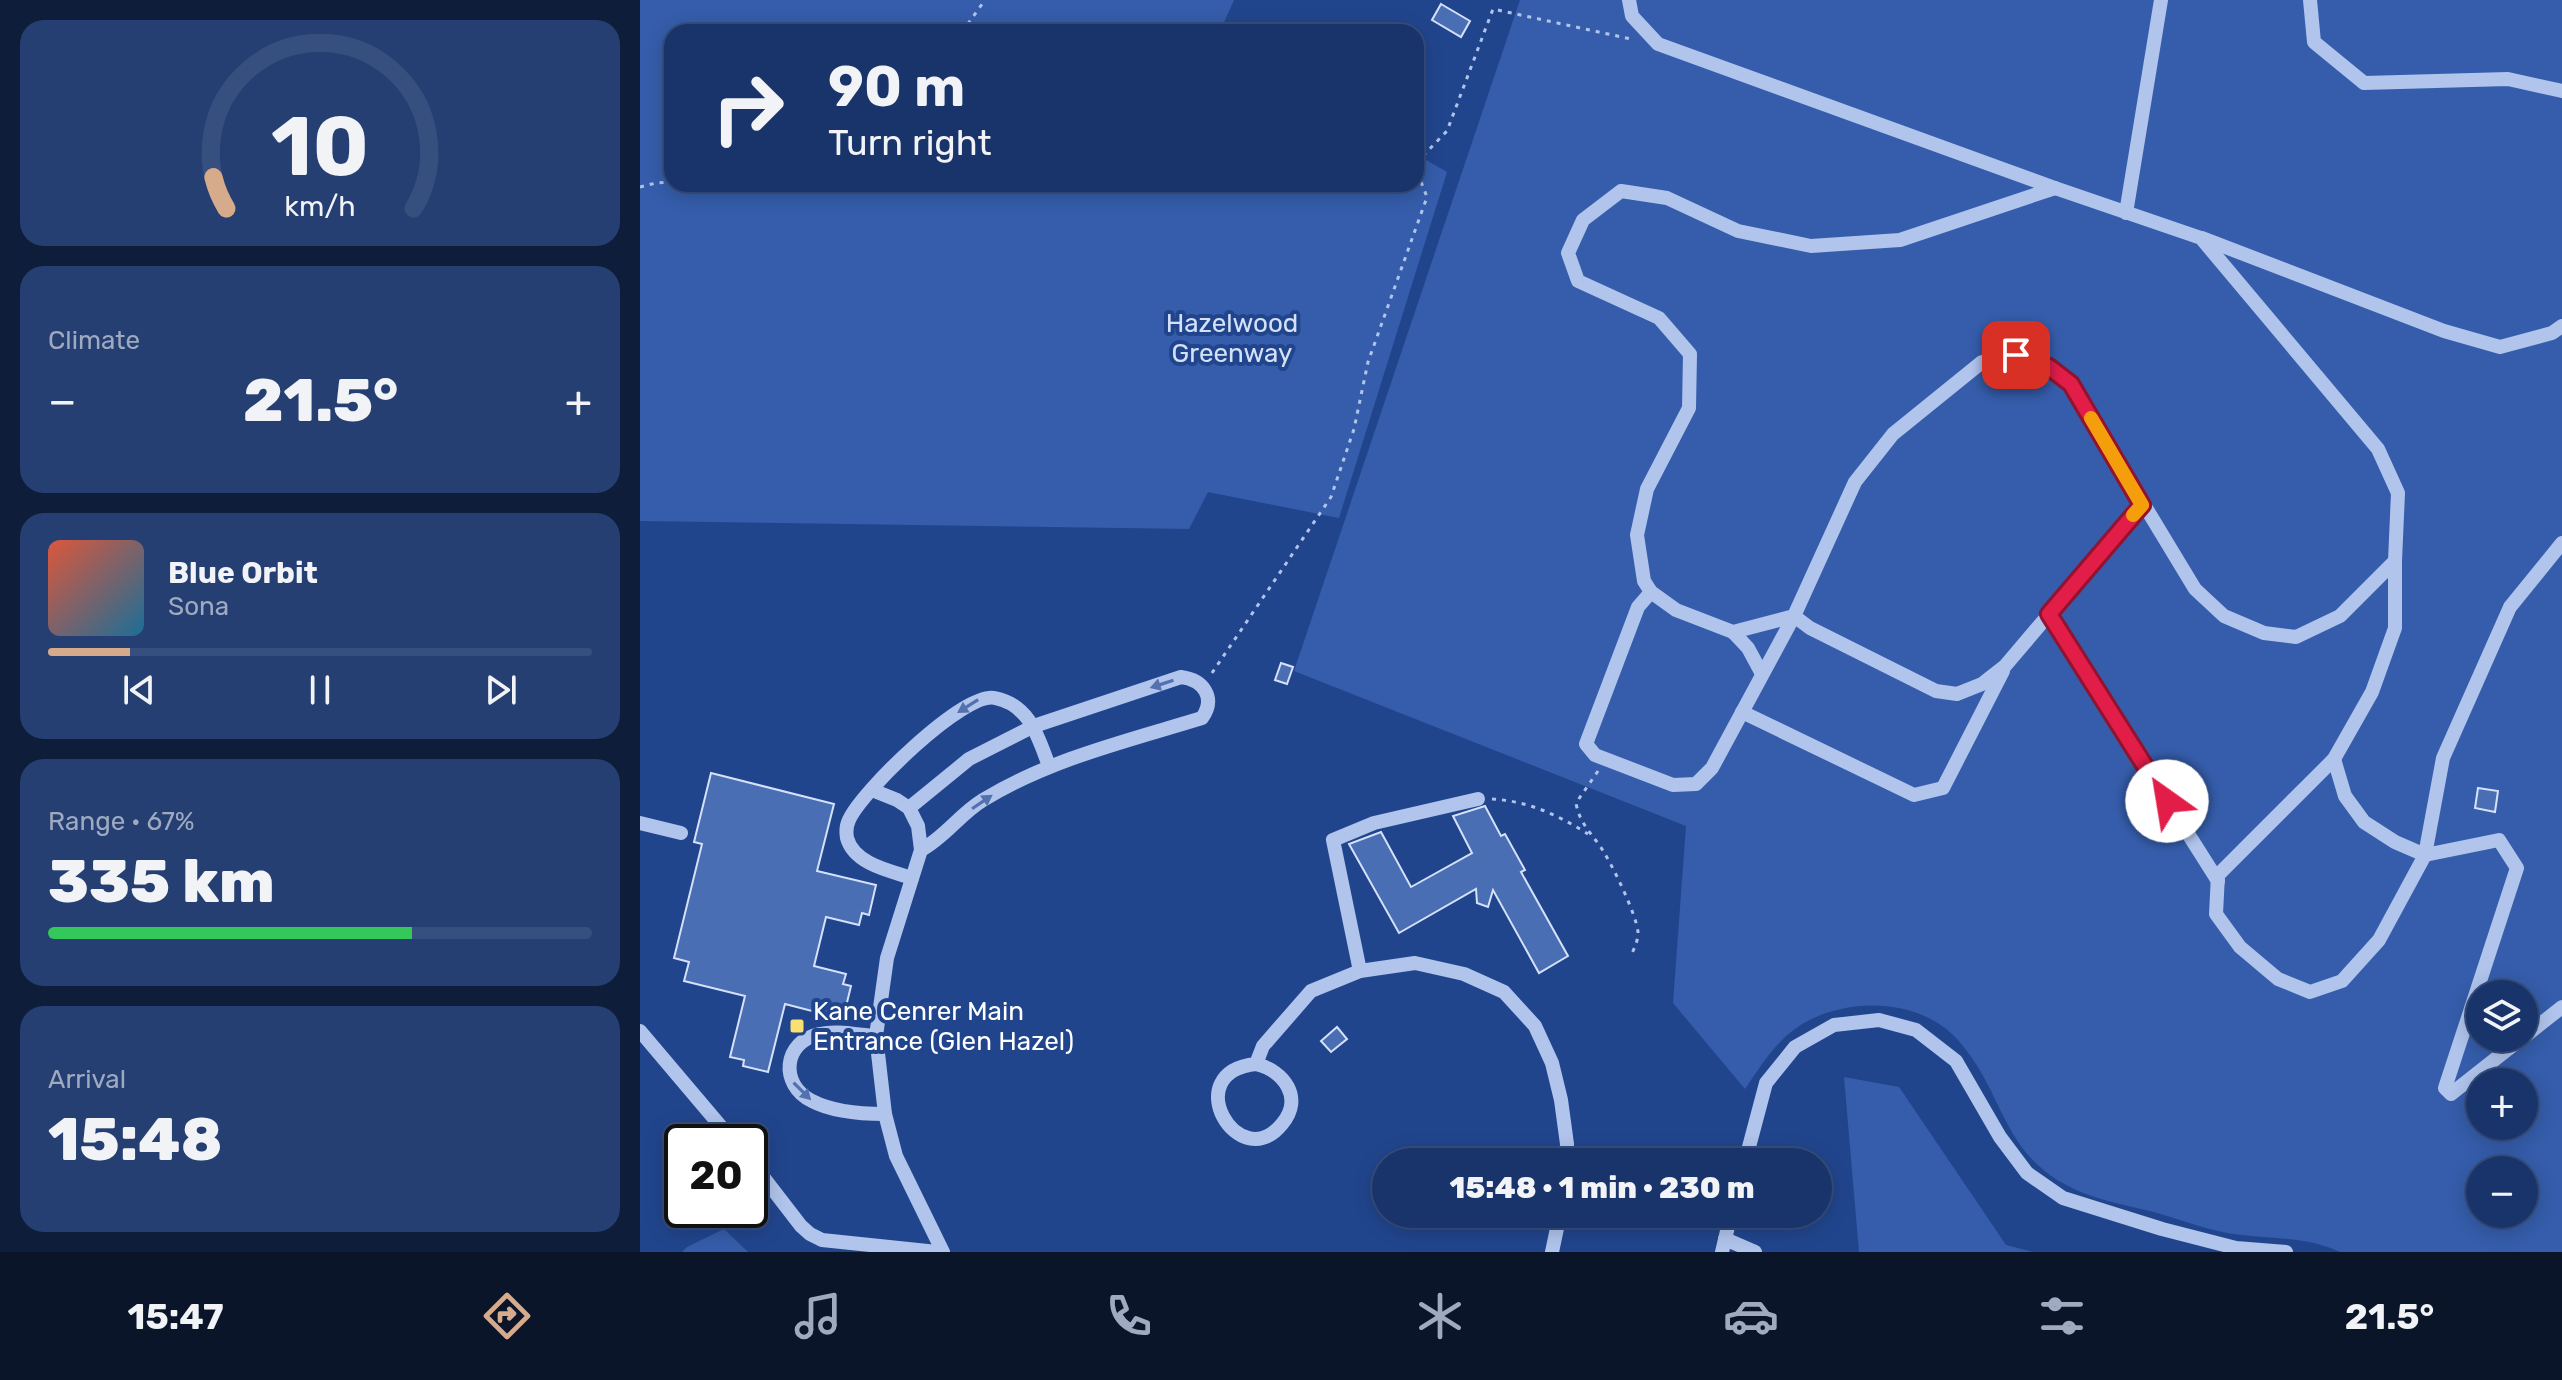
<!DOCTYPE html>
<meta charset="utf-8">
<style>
body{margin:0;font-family:Rubik,sans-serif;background:#263f72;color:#f1f3f6;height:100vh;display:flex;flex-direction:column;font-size:30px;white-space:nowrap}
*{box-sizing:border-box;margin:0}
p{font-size:26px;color:#9faac1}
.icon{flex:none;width:44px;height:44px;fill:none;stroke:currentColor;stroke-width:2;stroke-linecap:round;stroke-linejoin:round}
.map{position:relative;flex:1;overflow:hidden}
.panel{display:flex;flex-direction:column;gap:20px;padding:20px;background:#0e1d3a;width:640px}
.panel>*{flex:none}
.banner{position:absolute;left:24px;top:24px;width:760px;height:168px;border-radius:24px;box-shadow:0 4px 20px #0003,0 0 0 2px #374f7e;background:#19346a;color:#f1f3f6;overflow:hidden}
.fabs{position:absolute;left:1826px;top:980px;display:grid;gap:16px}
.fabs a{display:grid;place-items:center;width:72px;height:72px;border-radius:50%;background:#19346a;box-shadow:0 4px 20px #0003,0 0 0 2px #374f7e;font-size:40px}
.speed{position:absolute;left:24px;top:1124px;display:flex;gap:16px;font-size:40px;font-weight:700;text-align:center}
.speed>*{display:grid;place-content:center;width:104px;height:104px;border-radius:50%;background:#19346a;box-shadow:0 4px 20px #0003,0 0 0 2px #374f7e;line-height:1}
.speed .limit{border:4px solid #111;border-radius:12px;background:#fff;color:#111}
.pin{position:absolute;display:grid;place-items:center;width:68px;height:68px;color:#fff;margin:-34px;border-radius:16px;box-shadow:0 4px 12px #0006}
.me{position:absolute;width:88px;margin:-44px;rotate:328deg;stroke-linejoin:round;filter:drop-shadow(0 0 6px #0008)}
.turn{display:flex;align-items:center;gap:28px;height:168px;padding:0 32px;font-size:36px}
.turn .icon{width:104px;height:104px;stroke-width:2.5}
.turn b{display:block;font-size:56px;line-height:68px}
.big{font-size:60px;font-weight:800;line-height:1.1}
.panel .tile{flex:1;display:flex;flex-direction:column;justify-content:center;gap:12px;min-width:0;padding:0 28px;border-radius:24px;background:#263f72}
.panel .dial{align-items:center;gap:0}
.dial svg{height:208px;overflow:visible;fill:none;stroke:#374f7e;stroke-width:7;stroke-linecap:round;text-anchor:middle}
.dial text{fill:#f1f3f6;stroke:none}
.song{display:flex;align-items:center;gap:24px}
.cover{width:96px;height:96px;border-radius:12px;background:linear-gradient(135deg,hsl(10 70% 55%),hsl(200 70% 35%))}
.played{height:8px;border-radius:4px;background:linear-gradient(90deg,#d6ab8b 15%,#374f7e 15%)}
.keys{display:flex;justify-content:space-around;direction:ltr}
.heat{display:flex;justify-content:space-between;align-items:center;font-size:44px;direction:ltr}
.charge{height:12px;border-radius:6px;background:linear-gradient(90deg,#34c759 67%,#374f7e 0)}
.trip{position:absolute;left:732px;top:1148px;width:460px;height:80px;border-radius:40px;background:#19346a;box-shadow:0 4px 20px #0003,0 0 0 2px #374f7e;font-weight:800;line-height:80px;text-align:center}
.tabs{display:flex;height:128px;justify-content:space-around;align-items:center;background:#0a152a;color:#9faac1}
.tabs .icon{width:56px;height:56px}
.tabs .active{color:#d6ab8b}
.tabs b{font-size:36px;color:#f1f3f6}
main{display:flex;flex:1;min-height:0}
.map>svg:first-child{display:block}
</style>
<main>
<section class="panel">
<div class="tile dial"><svg viewBox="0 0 100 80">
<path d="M14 69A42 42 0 1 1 86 69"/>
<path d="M14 69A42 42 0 0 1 9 57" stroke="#d6ab8b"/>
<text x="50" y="56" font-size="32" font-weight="700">10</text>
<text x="50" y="72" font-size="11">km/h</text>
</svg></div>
<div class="tile"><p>Climate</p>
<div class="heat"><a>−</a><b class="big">21.5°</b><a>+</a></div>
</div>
<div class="tile">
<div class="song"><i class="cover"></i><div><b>Blue Orbit</b><p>Sona</p></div></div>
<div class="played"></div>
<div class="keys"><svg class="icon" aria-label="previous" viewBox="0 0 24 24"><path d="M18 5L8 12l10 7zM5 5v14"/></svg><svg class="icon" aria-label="pause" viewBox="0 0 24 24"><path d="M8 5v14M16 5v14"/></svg><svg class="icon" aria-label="next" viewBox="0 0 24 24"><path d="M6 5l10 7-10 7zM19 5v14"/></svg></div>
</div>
<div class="tile"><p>Range · 67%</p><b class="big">335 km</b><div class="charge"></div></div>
<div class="tile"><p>Arrival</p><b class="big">15:48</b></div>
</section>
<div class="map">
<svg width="1922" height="1252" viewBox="0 0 1922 1252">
<rect width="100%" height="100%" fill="#21458d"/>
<g fill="#355dab" fill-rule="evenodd">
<polygon points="0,0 594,0 581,29 583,32 32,32 32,184 776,184 776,154 807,172 699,518 568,492 549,529 0,521"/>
<path d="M880,0H1922V1252H1700C1667,1236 1629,1239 1593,1234C1568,1230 1542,1220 1517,1213C1492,1206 1465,1202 1441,1192C1360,1158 1368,1097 1318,1040C1278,995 1196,996 1151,1032C1132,1047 1119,1069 1105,1089L1033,1003L1046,826L654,671ZM1840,994H1884V1038H1840ZM1840,1082H1884V1126H1840ZM1840,1170H1884V1214H1840Z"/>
<polygon points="1204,1077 1259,1087 1366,1245 1393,1252 1219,1252"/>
<polygon points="84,1229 108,1252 42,1252 47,1247"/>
</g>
<g fill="#4a6eb4" stroke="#d5e1f9" stroke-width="2">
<polygon points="801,4 830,21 821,37 792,20"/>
<polygon points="641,663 653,667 647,684 635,680"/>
<polygon points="71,773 194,804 177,871 236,885 229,915 222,913 219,925 186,917 174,966 206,974 203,984 211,986 203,1019 145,1004 128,1072 103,1066 104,1060 90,1057 105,996 44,981 49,962 34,958 62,844 54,842"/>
<polygon points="1838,788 1858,791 1855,812 1835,808"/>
<polygon points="845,806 861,836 865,834 885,870 881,872 928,956 899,973 853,890 848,907 837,903 836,889 759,933 709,844 741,832 771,887 832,853 813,816"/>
<polygon points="697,1027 707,1039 691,1052 681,1041"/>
</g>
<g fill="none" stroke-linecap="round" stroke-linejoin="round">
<g stroke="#b0c4ec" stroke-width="3" stroke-dasharray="4 6" stroke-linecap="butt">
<polyline points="322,32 345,0"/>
<polyline points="776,163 807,131 853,9 991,39"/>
<polyline points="0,187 16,183 32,182"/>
<polyline points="572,673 691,497 714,429 728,362 787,197 776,169"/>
<path d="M958,771L936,803C939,821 949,831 960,846C971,862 996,913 998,932C998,941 995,947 991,955"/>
<path d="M852,799C888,801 918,815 948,834"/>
</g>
<g stroke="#b0c4ec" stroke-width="14">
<polyline points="989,0 992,16 1018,44 1415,188 1561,238 1738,449 1758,493 1755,561"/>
<polyline points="1670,0 1674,42 1724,83 1868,79 1922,91"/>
<polyline points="1415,188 1260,240 1171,246 1098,231 1027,198 981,191 943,220 928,253 938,281 1019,318 1050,354 1049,408 1007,489 997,535 1004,581 1011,592 1036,610 1093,632 1154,616 1215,482 1253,434 1342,362 1376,355 1409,367 1431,384 1555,589 1584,616 1624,633 1656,637 1700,616 1755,561 1755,628 1732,692 1694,759 1578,875 1576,914 1600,947 1638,979 1670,992 1702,981 1739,940 1785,855 1803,758 1870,607 1922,543"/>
<polyline points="1486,213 1521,0"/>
<polyline points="1562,238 1804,331 1860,347 1912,333 1922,326"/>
<polyline points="1011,592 998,607 946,744 955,755 1033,785 1056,784 1072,768 1154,616 1170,628 1296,691 1317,694 1342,684 1365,666 1502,505"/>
<polyline points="1409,614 1578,881"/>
<polyline points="1093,632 1108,648 1122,674"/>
<polyline points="1102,712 1274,795 1303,788 1363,671"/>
<polyline points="1694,759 1705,796 1724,822 1755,842 1785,855 1859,840 1877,868 1805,1088 1811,1094 1882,1038"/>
<polyline points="232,790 257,800 269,808 278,826 281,850 247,958 236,1036 245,1114 256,1156 303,1252"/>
<path d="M269,808L329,759L394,726L541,677C564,680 576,698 562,718C487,741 410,759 343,800C320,814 305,837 281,850"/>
<polyline points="0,823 41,833"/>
<path d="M272,878C250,871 214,864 207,838C206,832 206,826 209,820C221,792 324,691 355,698C390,705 398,737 409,766"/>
<polyline points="720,971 693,840 734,823 838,799"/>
<polyline points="0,1031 94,1142"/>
<path d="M236,1036C218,1035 197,1030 180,1034C143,1041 139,1085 172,1101C193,1112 222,1114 245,1114"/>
<polyline points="1884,1037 1922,1007"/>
<path d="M616,1064C644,1071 664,1098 642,1124C599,1177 537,1072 616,1064L623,1046L671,991L720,971L775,963L824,974L864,992L895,1026L912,1063L921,1100L927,1144L926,1162"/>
<polyline points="110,1160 161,1226 170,1234 182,1240 297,1252"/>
<polyline points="1105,1162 1126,1083 1155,1047 1194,1025 1239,1020 1276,1030 1316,1061 1360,1137 1387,1173 1423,1198 1522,1229 1596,1248 1646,1252"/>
<polyline points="1085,1239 1115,1252"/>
<polyline points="912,1252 920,1214"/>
<polyline points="1082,1252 1091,1214"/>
</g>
</g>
<defs><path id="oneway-solid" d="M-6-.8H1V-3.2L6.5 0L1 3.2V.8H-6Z" transform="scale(2)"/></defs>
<g fill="#5371ae">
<use href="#oneway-solid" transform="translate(522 684) rotate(162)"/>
<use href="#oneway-solid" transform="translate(328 706) rotate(148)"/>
<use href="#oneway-solid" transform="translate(342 802) rotate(-34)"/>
<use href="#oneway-solid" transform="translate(162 1091) rotate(45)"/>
</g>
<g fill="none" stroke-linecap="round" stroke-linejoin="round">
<g stroke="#92132f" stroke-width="20">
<polyline id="route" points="1376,355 1409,367 1431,384 1502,505 1409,614 1527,801"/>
</g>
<use href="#route" stroke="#e11d48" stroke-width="14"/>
<polyline stroke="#f59e0b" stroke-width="14" points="1451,418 1502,505 1493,515"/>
</g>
<rect fill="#f8e071" stroke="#21458d" stroke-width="3" x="149" y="1018" width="16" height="16" rx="4"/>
<g text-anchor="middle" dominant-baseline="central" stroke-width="8" stroke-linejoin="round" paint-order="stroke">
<g font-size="26" fill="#d5e1f9" stroke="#21458d">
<text x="592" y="323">Hazelwood<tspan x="592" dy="30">Greenway</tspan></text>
</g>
<g font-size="26" fill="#fff" stroke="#21458d" text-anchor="start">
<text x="173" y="1011">Kane Cenrer Main<tspan x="173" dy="30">Entrance (Glen Hazel)</tspan></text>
</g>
</g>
</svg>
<div class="fabs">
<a><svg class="icon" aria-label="layers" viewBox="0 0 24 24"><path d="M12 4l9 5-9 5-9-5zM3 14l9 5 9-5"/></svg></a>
<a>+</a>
<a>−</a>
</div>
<div class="speed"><div class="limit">20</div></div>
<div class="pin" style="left:1376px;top:355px;background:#d93025"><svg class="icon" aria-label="arrive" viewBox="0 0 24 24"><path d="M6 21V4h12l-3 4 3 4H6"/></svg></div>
<svg class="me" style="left:1527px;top:801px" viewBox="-20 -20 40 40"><circle r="19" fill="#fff"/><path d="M0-13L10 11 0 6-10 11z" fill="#e11d48"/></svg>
<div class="trip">15:48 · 1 min · 230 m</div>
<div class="banner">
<div class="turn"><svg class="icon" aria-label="right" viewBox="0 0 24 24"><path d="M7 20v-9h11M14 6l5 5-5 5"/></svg><div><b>90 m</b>Turn right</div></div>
</div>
</div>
</main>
<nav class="tabs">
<b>15:47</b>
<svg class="icon active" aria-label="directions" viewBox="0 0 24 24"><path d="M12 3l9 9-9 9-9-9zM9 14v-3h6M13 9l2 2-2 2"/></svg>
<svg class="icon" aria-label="music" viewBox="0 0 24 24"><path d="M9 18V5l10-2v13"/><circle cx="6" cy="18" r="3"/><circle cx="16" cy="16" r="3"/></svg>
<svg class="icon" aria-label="phone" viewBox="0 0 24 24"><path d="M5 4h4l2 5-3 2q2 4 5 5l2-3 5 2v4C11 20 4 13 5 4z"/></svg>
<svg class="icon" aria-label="climate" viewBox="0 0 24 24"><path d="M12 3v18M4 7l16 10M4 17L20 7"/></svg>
<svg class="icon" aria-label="car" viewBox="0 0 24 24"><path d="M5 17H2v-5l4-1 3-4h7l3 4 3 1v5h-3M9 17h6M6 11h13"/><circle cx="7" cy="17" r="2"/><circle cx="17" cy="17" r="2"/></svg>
<svg class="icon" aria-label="filters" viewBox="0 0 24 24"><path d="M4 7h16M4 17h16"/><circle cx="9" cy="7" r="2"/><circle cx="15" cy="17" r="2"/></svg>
<b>21.5°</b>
</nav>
